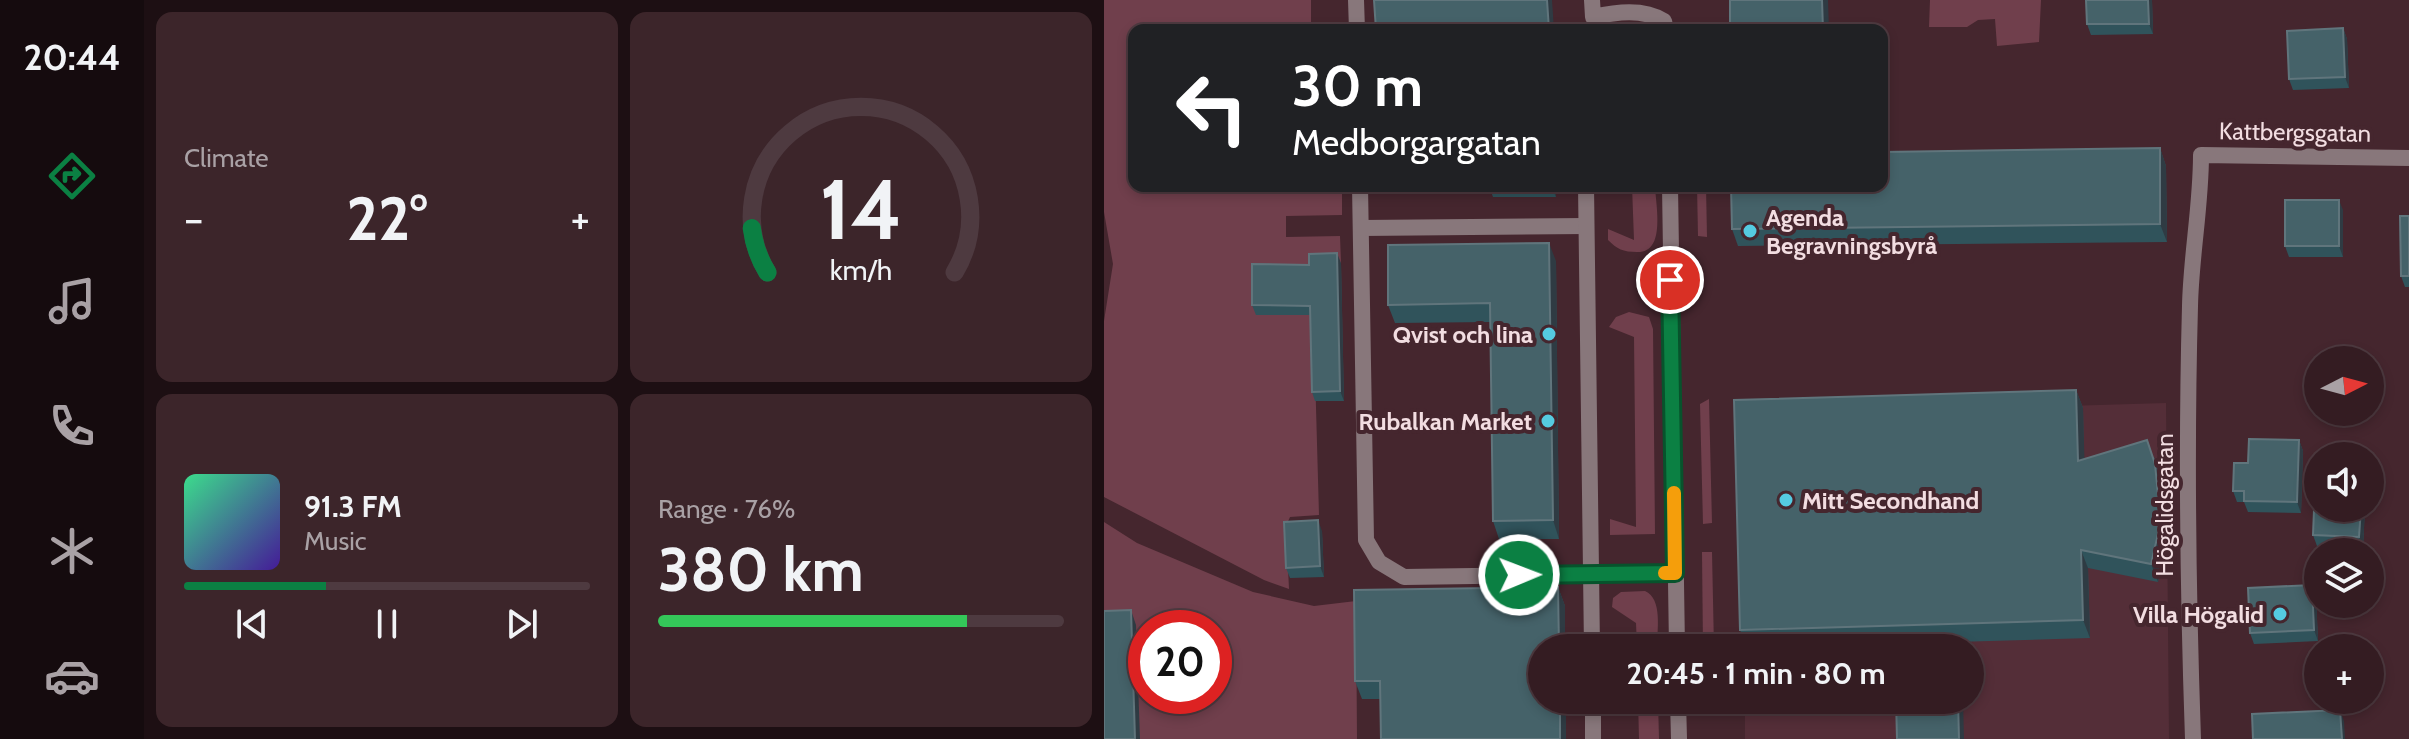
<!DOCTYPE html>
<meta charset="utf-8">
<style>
body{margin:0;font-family:Cabin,sans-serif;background:#3c252a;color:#f1f3f6;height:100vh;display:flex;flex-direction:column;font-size:30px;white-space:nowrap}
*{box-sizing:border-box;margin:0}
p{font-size:26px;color:#a9a1a5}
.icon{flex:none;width:44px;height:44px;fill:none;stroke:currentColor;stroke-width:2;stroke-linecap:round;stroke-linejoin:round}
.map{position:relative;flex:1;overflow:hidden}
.details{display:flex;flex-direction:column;gap:12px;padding:12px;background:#1d0f13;width:960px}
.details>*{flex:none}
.banner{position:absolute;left:24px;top:24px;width:760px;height:168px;border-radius:16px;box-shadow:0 4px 12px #0003,0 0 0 2px #4e3a40;background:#202124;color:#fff;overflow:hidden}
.needle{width:52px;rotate:84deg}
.fabs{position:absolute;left:1200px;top:346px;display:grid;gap:16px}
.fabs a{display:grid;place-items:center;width:80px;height:80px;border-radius:50%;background:#341c22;box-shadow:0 4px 12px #0003,0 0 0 2px #4e3a40;font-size:40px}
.speed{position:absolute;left:24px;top:610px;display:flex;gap:16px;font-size:40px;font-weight:700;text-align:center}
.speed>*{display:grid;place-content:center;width:104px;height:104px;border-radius:50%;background:#341c22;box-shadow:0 4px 12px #0003,0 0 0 2px #4e3a40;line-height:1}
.speed .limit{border:12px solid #d22;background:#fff;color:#111}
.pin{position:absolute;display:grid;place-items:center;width:68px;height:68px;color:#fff;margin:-34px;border:4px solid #fff;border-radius:50%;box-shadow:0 2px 8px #0007}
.me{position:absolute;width:88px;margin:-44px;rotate:89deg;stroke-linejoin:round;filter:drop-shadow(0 0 6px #0008)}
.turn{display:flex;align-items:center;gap:28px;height:168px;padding:0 32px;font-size:36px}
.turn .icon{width:104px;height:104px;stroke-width:2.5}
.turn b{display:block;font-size:56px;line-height:68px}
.big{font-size:60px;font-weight:700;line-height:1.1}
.details .tile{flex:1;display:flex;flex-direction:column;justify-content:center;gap:12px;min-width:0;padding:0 28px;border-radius:16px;background:#3c252a}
.details .dial{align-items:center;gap:0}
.dial svg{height:208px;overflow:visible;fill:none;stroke:#4e3a40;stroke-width:7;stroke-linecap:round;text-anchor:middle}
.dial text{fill:#f1f3f6;stroke:none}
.song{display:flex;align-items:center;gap:24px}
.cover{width:96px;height:96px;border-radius:12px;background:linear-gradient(135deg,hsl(150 70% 55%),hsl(260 70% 35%))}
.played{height:8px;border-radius:4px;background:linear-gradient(90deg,#0b8043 35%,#4e3a40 35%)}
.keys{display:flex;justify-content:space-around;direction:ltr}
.heat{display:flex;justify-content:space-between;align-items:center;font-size:44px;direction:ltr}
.charge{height:12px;border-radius:6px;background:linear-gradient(90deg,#34c759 76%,#4e3a40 0)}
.details .tiles{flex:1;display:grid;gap:12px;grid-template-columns:repeat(2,1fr)}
.trip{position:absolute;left:424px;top:634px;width:456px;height:80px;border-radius:40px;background:#341c22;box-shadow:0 4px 12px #0003,0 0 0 2px #4e3a40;font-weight:700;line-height:80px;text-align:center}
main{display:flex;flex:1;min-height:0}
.menu{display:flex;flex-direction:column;width:144px;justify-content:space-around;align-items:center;background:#150b0e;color:#a9a1a5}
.menu .icon{width:56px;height:56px}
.menu .active{color:#0b8043}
.menu b{font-size:36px;color:#f1f3f6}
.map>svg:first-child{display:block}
</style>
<main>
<nav class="menu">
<b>20:44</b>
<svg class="icon active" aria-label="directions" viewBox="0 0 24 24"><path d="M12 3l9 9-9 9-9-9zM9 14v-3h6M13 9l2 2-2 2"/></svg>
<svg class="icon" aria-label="music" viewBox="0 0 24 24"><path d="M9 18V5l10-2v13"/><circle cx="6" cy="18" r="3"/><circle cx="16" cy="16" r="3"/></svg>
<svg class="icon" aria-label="phone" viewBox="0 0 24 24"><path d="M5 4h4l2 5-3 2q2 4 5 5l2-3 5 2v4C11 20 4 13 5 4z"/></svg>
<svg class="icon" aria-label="climate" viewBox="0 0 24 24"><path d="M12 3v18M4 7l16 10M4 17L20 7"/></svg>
<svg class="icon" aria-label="car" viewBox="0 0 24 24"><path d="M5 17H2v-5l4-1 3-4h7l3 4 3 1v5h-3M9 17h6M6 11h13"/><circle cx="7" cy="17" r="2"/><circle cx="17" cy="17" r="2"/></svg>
</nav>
<section class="details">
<div class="tiles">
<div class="tile"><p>Climate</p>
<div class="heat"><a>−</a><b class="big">22°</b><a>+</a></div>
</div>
<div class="tile dial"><svg viewBox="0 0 100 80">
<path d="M14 69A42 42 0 1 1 86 69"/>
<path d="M14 69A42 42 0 0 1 8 52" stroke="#0b8043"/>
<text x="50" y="56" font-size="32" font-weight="700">14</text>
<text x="50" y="72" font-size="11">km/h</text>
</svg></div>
<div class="tile">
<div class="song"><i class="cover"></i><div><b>91.3 FM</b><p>Music</p></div></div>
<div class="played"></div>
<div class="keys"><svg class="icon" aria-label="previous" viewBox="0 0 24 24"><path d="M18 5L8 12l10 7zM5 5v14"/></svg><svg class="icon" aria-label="pause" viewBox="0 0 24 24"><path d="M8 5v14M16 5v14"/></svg><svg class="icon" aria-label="next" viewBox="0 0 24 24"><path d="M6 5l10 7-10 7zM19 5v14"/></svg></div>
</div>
<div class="tile"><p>Range · 76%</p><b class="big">380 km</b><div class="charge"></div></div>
</div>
</section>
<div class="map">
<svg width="1305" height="739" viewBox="0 0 1305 739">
<rect width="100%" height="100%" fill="#45262e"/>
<polygon fill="#542e38" points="1062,403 1065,739 641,739 641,700 866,700 866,648 641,648 634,416"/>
<g fill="#703f4c" fill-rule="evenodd">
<polygon points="0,0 207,0 207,30 30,30 30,186 211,186 211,189 238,189 238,215 182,216 182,237 236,236 237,263 208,264 215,515 186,517 182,526 185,589 160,580 0,497 0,321 9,264 0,212"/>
<polygon points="826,0 937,0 935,42 893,46 891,19 874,20 863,27 825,27"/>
<path d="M528,186H551C552,207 562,253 533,252C519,252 513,249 504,240V229L530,240Z"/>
<polygon points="593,186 602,186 603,237 594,236"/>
<polygon points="525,312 545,317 549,329 551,534 506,535 506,519 532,527 530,337 505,327 512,317"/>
<polygon points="605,399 608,523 599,524 596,404"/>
<path d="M0,522L33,543L149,592L210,606L252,601L253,739H36L0,626ZM42,628H110V696H42Z"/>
<polygon points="598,552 608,552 610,648 599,648"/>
<path d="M541,591C559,599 553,630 553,648H533L532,623L508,607L509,598L517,592Z"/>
<polygon points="534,700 554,700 555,739 535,739"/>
</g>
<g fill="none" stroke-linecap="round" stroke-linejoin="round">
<g stroke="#88777b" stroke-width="16">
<polyline points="252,0 253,30"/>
<polyline points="256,186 262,540 275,562 300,577 571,573"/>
<polyline points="257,228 482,226"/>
</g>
<g stroke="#88777b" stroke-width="16">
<path d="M488,0L489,17C512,12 539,8 560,21L562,30"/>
<polyline points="482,186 488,648"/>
<polyline points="566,186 573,648"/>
<polyline points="489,700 489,739"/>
<polyline points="574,700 575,739"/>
<path d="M1089,739C1084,595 1082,451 1086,306C1087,256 1097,206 1097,155L1305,158"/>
</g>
</g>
<g fill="#30535b">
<polygon points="982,0 1048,0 1049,34 987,35 983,24"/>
<polygon points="1239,28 1243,39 1245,88 1189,90 1185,79"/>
<polygon points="1056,148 1062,166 1063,242 634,246 628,229"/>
<polygon points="385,186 451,186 452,197 389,197"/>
<polygon points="1239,210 1239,257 1185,257 1181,246"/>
<polygon points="1305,216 1305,287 1301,287 1297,276"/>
<polygon points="452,261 455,539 395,539 389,521 386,322 291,323 284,305"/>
<polygon points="237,263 240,401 211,401 208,392 206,315 152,315 148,305 205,265"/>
<polygon points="972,390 979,408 980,459 1050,457 1057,482 1062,523 1060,552 1054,582 984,568 986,638 643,648 636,630"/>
<polygon points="1195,440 1199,451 1197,513 1144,512 1140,502 1133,502 1129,491 1144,463"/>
<polygon points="1261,508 1259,548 1213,546 1209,535"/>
<polygon points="218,531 220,577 186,578 182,568"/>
<polygon points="454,587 461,606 438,700 462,700 462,739 277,739 276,699 258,699 251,681"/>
<polygon points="1212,596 1214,641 1150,644 1146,633"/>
</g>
<g fill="#2f3b43">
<polygon points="443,0 448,0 450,30 445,30"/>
<polygon points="718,0 724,0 725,30 719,30"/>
<polygon points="1044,0 1048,0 1049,34 1045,24"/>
<polygon points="1239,28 1243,39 1245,88 1241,77"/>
<polygon points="1056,148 1062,166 1063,242 1056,224"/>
<polygon points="447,186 451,186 452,197"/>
<polygon points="1235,200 1239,210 1239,257 1235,246"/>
<polygon points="445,243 452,261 455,539 449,520"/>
<polygon points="233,253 237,263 240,401 236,391"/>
<polygon points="972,390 979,408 981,479 974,461"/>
<polygon points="1043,440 1057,482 1062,523 1060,552 1054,582 1047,564"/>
<polygon points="1195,440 1199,451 1197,513 1193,502"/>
<polygon points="1257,508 1261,508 1259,548 1255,537"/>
<polygon points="214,520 218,531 220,577 216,566"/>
<polygon points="977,550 984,568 986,638 979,620"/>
<polygon points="1208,585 1212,596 1214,641 1210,630"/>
<polygon points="454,587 461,606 461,648 455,648"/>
<polygon points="27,610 32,625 36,739 31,739"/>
<rect x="456" y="700" width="6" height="39"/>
<polygon points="854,700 859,700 860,739 855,739"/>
<polygon points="1236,710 1240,721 1241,739 1238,739"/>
</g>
<g fill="#456269" stroke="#60757c" stroke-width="2">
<polygon points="270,0 443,0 445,30 272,30"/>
<polygon points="626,0 718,0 719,30 626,30"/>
<polygon points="982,0 1044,0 1045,24 983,24"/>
<polygon points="1239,28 1241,77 1185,79 1183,31"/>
<polygon points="1056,148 1056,224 628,229 627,186 778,186 778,152"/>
<rect x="1181" y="200" width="54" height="46"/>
<polygon points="1296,216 1305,216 1305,276 1297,276"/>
<polygon points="445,243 449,520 389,521 386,303 284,305 284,245"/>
<polygon points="233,253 236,391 208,392 206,306 148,305 148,264 205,265 205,254"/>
<polygon points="972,390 974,461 1043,440 1051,464 1055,505 1054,534 1047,564 977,550 979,620 636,630 630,400"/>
<polygon points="1145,439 1195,440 1193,502 1140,501 1140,491 1129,491 1130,463 1144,463"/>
<polygon points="1211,485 1214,486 1214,508 1257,508 1255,537 1209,535"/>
<polygon points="214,520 216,566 182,568 180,522"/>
<polygon points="1208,585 1210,630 1146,633 1144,588"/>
<polygon points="454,587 455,648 438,648 438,700 456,700 456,739 277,739 276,681 251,681 250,590"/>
<polygon points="27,610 31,739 0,739 0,611"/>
<polygon points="792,700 854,700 855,739 793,739"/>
<polygon points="1236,710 1238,739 1149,739 1148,714"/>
</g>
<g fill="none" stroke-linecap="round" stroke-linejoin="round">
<g stroke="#07532c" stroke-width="20">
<polyline id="route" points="415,575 571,573 566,280"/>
</g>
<use href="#route" stroke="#0b8043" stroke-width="14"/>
<polyline stroke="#f59e0b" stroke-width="14" points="561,573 571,573 570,493"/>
</g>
<g fill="#55cae0" stroke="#45262e" stroke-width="3">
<circle cx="646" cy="231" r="8"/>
<circle cx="445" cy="334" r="8"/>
<circle cx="444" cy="421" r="8"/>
<circle cx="682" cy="500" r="8"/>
<circle cx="1176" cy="614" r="8"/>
</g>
<g text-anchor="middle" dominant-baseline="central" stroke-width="8" stroke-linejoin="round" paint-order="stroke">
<g font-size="24" fill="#f2dde1" stroke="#45262e">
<text transform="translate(1191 132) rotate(1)">Kattbergsgatan</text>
<text transform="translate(1060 505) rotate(-90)">Högalidsgatan</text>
</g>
<g font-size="24" font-weight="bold" fill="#f2dde1" stroke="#45262e" text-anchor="end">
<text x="662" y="217" text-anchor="start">Agenda<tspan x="662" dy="28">Begravningsbyrå</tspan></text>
<text x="429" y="334">Qvist och lina</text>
<text x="428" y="421">Rubalkan Market</text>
<text x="698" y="500" text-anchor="start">Mitt Secondhand</text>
<text x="1160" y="614">Villa Högalid</text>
</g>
</g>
</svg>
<div class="fabs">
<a><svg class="needle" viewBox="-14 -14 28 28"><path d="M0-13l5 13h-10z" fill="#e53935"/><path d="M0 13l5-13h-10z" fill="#a9a1a5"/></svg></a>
<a><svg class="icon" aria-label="sound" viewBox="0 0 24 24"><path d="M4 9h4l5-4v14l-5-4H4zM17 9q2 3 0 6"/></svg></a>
<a><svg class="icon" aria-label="layers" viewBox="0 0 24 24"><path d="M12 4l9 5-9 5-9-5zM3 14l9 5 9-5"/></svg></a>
<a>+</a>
</div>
<div class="speed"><div class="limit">20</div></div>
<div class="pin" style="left:566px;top:280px;background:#d93025"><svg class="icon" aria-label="arrive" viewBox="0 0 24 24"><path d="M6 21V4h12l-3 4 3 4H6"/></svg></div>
<svg class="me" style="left:415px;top:575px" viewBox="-20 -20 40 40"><circle r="17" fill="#0b8043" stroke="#fff" stroke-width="3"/><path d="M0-11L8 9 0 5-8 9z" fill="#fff"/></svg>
<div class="trip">20:45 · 1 min · 80 m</div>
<div class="banner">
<div class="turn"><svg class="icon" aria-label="left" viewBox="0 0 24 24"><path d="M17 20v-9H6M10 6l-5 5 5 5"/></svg><div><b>30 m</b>Medborgargatan</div></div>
</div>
</div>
</main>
